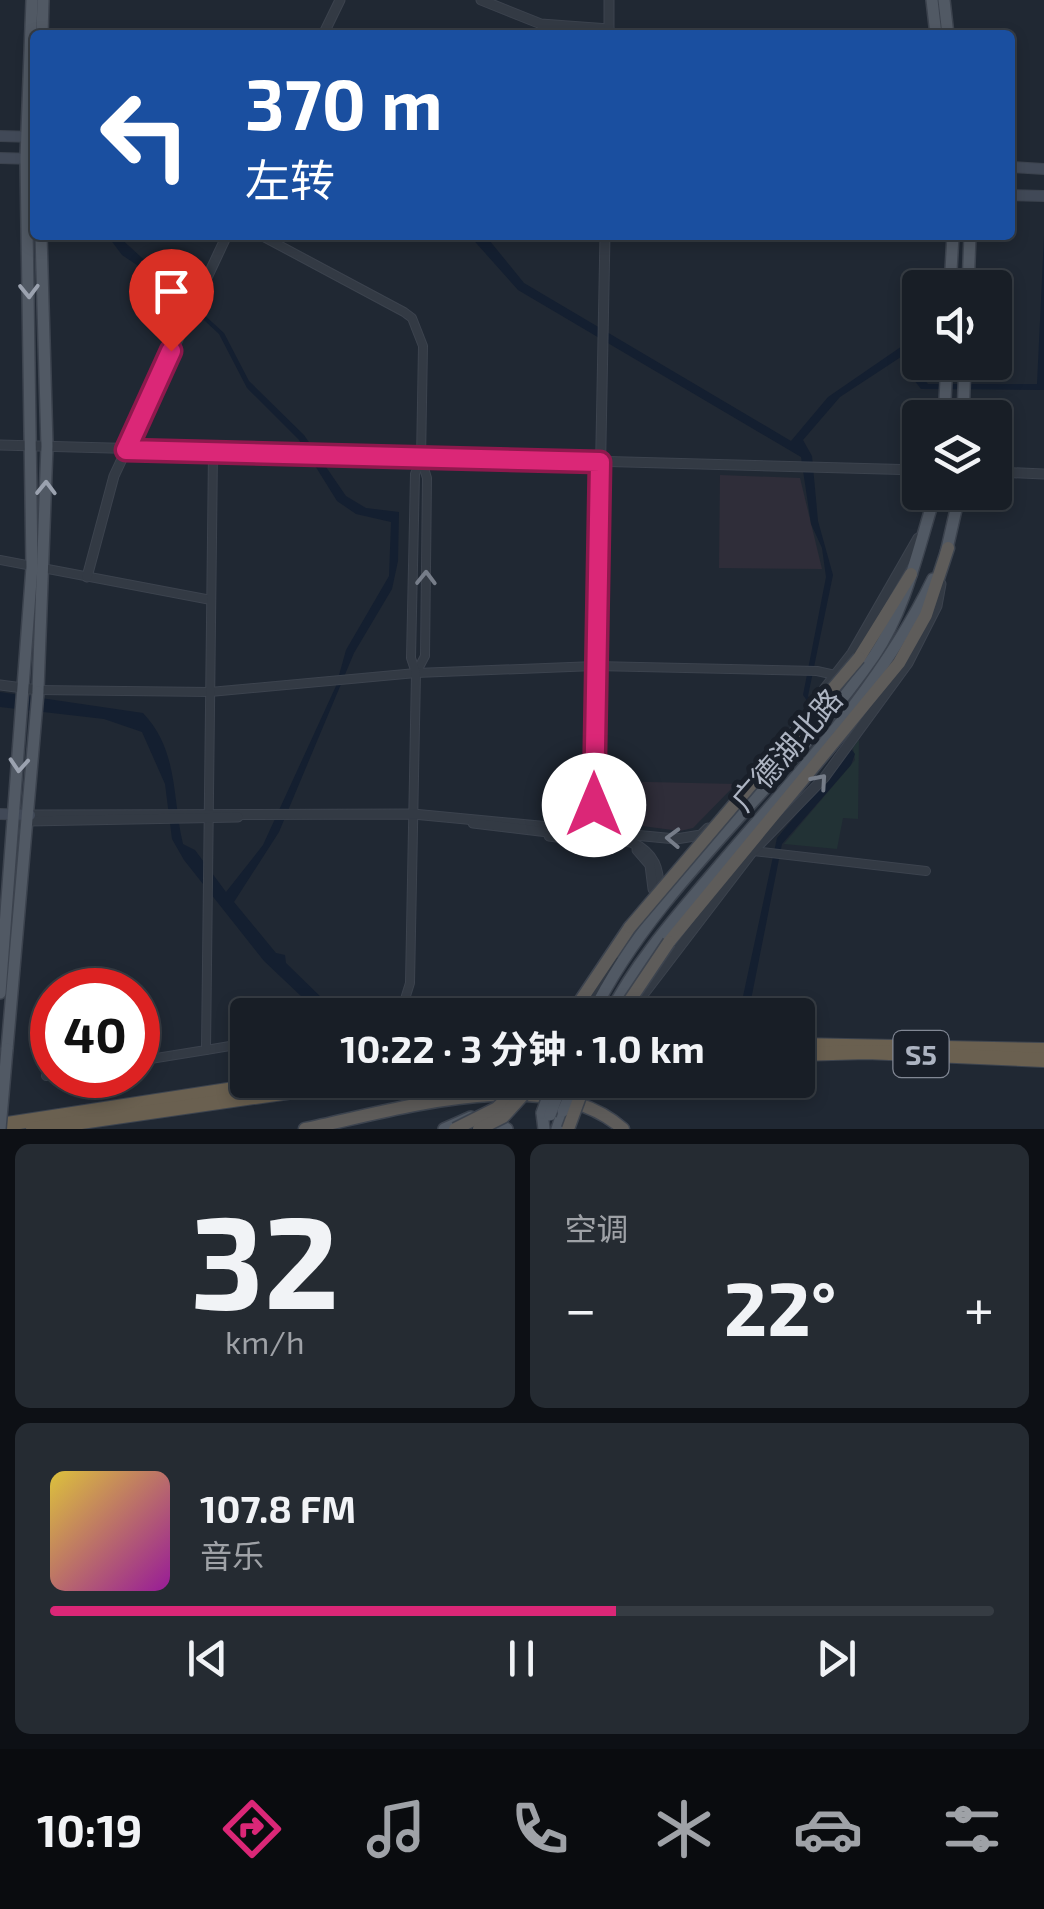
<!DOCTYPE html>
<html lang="zh">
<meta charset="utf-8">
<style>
body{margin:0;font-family:"Exo 2","Noto Sans SC",sans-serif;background:#252b32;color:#f1f3f6;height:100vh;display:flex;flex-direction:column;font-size:38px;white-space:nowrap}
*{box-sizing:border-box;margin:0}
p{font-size:32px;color:#9fa2a7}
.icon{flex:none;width:55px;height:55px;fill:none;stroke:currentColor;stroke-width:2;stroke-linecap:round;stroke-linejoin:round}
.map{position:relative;height:1129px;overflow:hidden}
.sheet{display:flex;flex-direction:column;gap:15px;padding:15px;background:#0d1015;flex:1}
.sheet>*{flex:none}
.banner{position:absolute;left:30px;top:30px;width:985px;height:210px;border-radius:10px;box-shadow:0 5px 15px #0003,0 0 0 2px #363c43;background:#1a4fa0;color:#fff;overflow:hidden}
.tools{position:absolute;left:902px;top:270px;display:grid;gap:20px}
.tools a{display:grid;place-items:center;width:110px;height:110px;border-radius:10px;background:#181e26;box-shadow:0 5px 15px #0003,0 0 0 2px #363c43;font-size:50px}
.speed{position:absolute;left:30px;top:968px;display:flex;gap:20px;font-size:50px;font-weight:700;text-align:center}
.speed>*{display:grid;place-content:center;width:130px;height:130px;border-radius:50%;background:#181e26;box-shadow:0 5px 15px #0003,0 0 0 2px #363c43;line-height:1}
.speed .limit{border:15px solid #d22;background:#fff;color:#111}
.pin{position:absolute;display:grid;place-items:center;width:85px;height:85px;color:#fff;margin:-102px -42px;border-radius:50% 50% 50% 0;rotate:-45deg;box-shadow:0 0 10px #0007}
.pin .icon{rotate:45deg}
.me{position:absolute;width:110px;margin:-55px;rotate:0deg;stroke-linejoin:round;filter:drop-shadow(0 0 8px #0008)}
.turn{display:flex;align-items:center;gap:35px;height:210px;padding:0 50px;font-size:45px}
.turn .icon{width:130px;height:130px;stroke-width:2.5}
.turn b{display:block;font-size:70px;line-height:85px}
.big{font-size:75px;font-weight:700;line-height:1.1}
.sheet .tile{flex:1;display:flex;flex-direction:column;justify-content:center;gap:15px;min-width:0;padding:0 35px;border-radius:15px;background:#252b32}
.sheet .dial{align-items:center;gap:0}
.dial b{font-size:130px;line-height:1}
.song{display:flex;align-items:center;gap:30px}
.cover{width:120px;height:120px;border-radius:15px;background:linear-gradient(135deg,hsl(50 70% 55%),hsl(300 70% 35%))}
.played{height:10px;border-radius:5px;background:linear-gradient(90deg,#db2777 60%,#363c43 60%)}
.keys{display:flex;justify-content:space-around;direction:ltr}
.heat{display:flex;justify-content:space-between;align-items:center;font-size:55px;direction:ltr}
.sheet .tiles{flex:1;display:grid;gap:15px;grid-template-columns:1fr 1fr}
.tile:last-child{grid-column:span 2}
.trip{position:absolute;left:230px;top:998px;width:585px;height:100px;border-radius:10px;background:#181e26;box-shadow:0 5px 15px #0003,0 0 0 2px #363c43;font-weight:700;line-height:100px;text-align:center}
.dock{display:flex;height:160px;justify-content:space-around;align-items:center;background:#0a0c0f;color:#9fa2a7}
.dock .icon{width:70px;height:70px}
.dock .selected{color:#db2777}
.dock b{font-size:45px;color:#f1f3f6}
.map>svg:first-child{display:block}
</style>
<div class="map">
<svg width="1044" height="1129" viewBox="0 0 1044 1129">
<rect width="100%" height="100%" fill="#202833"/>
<g fill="#2f2d39">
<polygon points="720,475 800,478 822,569 719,568"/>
<polygon points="606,781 736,784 693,828 680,831 612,822 606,809"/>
</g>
<polygon fill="#223235" points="859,739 858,819 843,818 837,849 784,844 855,760 853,748"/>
<g fill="#141f30">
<path d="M107,235H117L224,333L249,381L304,435L346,496L366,508L399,512L398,561L392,589L354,653L279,832L234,902L276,953L285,955L286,963L325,1001L343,1008L345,1015H321L264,961L184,860L172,839L165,784L142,732L104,719L0,707V692L143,713C179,751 172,798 183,844L195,850L226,892L263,845L336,686L346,650L389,576L391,522L356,514L337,501L299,440L247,388L219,334L165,284L122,255Z"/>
<polygon points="469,235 485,235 524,283 791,441 828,397 908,342 920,346 922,377 928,384 1037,384 1044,236 1044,390 921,389 914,380 915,355 910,351 840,397 803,440 812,456 818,521 833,575 808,696 855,754 851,765 782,844 748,1015 739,1015 777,838 845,756 803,695 826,577 822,548 811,524 801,457 518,290"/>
</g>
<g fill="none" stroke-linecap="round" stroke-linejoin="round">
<g stroke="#3c434e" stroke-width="10">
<g id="minor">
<polyline points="260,235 404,312 412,318 423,346 421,459 427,478 425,656 416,673"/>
<polyline points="0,560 211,600"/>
<polyline points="38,690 210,692 416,673 595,666 817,671 835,675"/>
<polyline points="753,851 926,871"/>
<polyline points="390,1015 405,999 410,983 416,673 411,658 415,474 421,459"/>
<polyline points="206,1050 248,1043"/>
<polyline points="138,1061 206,1050 213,452"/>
<polyline points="46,1076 52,1075"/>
</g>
</g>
<g stroke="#3c434e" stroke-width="11">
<g id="tertiary">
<polyline points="481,0 541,24 609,29"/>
<polyline points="323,35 340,0"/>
<polyline points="609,35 609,0"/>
<polyline points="0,445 920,470"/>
<polyline points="995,472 1044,474"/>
<polyline points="87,577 114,476 227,235"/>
<polyline points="0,685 38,690"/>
<polyline points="814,702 852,653 918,538"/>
<polyline points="594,805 605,235"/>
<polyline points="30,815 413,814 676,839 701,835 708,828"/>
<polyline points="29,821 238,817"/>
<path d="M473,823L631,842C655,853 660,869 659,895"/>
<polyline points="581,828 594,805 602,831"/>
<polyline points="549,836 603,843"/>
<polyline points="637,850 650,865 653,889"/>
<polyline points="620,1014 630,1012 753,851 824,778 908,663 937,606 941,584"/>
<polyline points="584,1015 617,962"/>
</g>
</g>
<g stroke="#3c434e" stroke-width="12">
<g id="secondary">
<polyline points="0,136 35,137"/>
<polyline points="0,158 35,159"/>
<polyline points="1010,167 1044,169"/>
<polyline points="1010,195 1044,196"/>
<polyline points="0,814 30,815"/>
</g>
</g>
<g stroke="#3c434e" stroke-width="14">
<g id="primary">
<polyline points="932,0 936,35"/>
<polyline points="944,0 948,35"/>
<polyline points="42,35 43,0"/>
<polyline points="950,288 953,235"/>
<polyline points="968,288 970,235"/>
<polyline points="944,418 947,362"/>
<polyline points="963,418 965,362"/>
<polyline points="946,553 960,492"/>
<polyline points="38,690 47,446 41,235"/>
<polyline points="0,993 32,567 26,158 32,0"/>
<path d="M592,1015C654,886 792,776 874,656C907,607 918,548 936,492"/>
<path d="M609,1015C636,962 675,918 713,873C793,778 879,691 933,579"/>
<polyline points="7,1049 38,692"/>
<polyline points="542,1113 544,1129"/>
<polyline points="489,1118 507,1129"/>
<polyline points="444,1129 471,1117"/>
<polyline points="557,1129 563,1111"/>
</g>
</g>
<g stroke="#3d444f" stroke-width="15">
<g id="trunk">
<polyline points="859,658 911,574"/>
<polyline points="669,942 899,663 926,615 948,548"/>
<polyline points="571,1015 630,927"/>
<path d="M305,1129C393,1111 548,1061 623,1129"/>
</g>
</g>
<g stroke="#3d444f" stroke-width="16">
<g id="motorway">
<polyline points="798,1045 1044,1050"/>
<polyline points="798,1054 867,1052 1044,1060"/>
<polyline points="0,1125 293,1080"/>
<polyline points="33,1129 372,1080"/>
</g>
</g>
<use href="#minor" stroke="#333a44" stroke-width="8"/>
<use href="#tertiary" stroke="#333a44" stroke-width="9"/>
<use href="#secondary" stroke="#414957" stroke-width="10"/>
<use href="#primary" stroke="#515964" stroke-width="11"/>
<use href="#trunk" stroke="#5e5c5a" stroke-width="12"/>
<use href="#motorway" stroke="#6a6050" stroke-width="14"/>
<g stroke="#3c434e" stroke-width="14" stroke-linecap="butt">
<g id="primary-bridge">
<polyline points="563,1111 577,1080"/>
<polyline points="542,1113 554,1080"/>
<polyline points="550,1115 563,1080"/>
<polyline points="0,1129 7,1049"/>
</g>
</g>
<g stroke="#3d444f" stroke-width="15" stroke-linecap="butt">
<g id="trunk-bridge">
<polyline points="630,927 859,658"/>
<polyline points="620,1015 669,942"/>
<polyline points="455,1129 497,1108 527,1080"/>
<polyline points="479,1129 503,1117 524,1094"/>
<polyline points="568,1129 586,1080"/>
</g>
</g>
<use href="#primary-bridge" stroke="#515964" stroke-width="11"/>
<use href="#trunk-bridge" stroke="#5e5c5a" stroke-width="12"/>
</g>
<defs><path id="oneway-chevron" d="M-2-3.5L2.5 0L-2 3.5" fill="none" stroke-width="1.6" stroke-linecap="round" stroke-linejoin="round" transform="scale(2.5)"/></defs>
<g stroke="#9ba2af">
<use href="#oneway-chevron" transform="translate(29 291) rotate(89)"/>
<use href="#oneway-chevron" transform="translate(46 488) rotate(-89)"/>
<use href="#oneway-chevron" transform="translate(19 765) rotate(94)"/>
</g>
<g stroke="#767d89">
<use href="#oneway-chevron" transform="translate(426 578) rotate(-89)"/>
<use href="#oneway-chevron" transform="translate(820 781) rotate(-49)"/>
<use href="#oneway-chevron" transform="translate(673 838) rotate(-178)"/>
</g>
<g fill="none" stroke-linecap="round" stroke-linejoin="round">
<g stroke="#8e194d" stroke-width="25">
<polyline id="route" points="171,351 126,450 600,462 594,805"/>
</g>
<use href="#route" stroke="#db2777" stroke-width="18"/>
</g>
<g text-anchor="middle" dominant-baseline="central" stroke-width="10" stroke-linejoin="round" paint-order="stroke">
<rect fill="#191f29" stroke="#818794" stroke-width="2.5" x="893.5" y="1031" width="55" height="46" rx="8"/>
<g font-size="28" font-weight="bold" fill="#adb4c2">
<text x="921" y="1054">S5</text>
</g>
<g font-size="30" fill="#adb4c2" stroke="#191f29">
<text transform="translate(786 749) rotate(-49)">广德湖北路</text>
</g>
</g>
</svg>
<div class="tools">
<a><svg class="icon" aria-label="sound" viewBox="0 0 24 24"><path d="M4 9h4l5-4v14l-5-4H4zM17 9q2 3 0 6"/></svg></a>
<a><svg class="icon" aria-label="layers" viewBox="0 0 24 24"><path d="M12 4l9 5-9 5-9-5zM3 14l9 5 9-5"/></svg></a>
</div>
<div class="speed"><div class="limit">40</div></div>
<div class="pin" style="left:171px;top:351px;background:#d93025"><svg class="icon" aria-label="arrive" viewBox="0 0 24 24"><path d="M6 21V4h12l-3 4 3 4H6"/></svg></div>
<svg class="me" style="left:594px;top:805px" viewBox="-20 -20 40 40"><circle r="19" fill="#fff"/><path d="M0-13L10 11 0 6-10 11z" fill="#db2777"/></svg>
<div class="trip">10:22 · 3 分钟 · 1.0 km</div>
<div class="banner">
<div class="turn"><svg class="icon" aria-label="left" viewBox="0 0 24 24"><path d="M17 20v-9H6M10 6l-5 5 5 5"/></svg><div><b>370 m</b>左转</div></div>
</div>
</div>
<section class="sheet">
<div class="tiles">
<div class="tile dial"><b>32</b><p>km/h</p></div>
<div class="tile"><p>空调</p>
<div class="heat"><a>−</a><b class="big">22°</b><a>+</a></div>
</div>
<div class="tile">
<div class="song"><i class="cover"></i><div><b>107.8 FM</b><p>音乐</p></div></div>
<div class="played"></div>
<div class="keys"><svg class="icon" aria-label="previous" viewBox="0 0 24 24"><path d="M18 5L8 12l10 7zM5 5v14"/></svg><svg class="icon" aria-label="pause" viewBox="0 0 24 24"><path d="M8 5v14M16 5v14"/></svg><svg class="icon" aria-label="next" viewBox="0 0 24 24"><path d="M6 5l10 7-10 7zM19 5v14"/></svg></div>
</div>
</div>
</section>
<nav class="dock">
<b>10:19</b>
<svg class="icon selected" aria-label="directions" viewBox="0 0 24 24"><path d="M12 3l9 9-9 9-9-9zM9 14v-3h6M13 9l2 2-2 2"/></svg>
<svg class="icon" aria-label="music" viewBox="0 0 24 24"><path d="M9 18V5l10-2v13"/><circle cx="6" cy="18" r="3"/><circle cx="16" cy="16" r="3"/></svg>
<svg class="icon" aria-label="phone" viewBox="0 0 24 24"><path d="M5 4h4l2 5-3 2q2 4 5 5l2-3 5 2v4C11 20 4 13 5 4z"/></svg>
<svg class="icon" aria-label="climate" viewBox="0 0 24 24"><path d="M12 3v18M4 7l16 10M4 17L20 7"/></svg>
<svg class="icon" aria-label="car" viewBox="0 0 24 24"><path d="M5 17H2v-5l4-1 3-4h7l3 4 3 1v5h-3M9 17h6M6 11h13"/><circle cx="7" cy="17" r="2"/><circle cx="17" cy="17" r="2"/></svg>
<svg class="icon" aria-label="filters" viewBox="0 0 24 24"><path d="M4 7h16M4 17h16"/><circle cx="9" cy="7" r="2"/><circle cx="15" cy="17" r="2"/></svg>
</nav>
